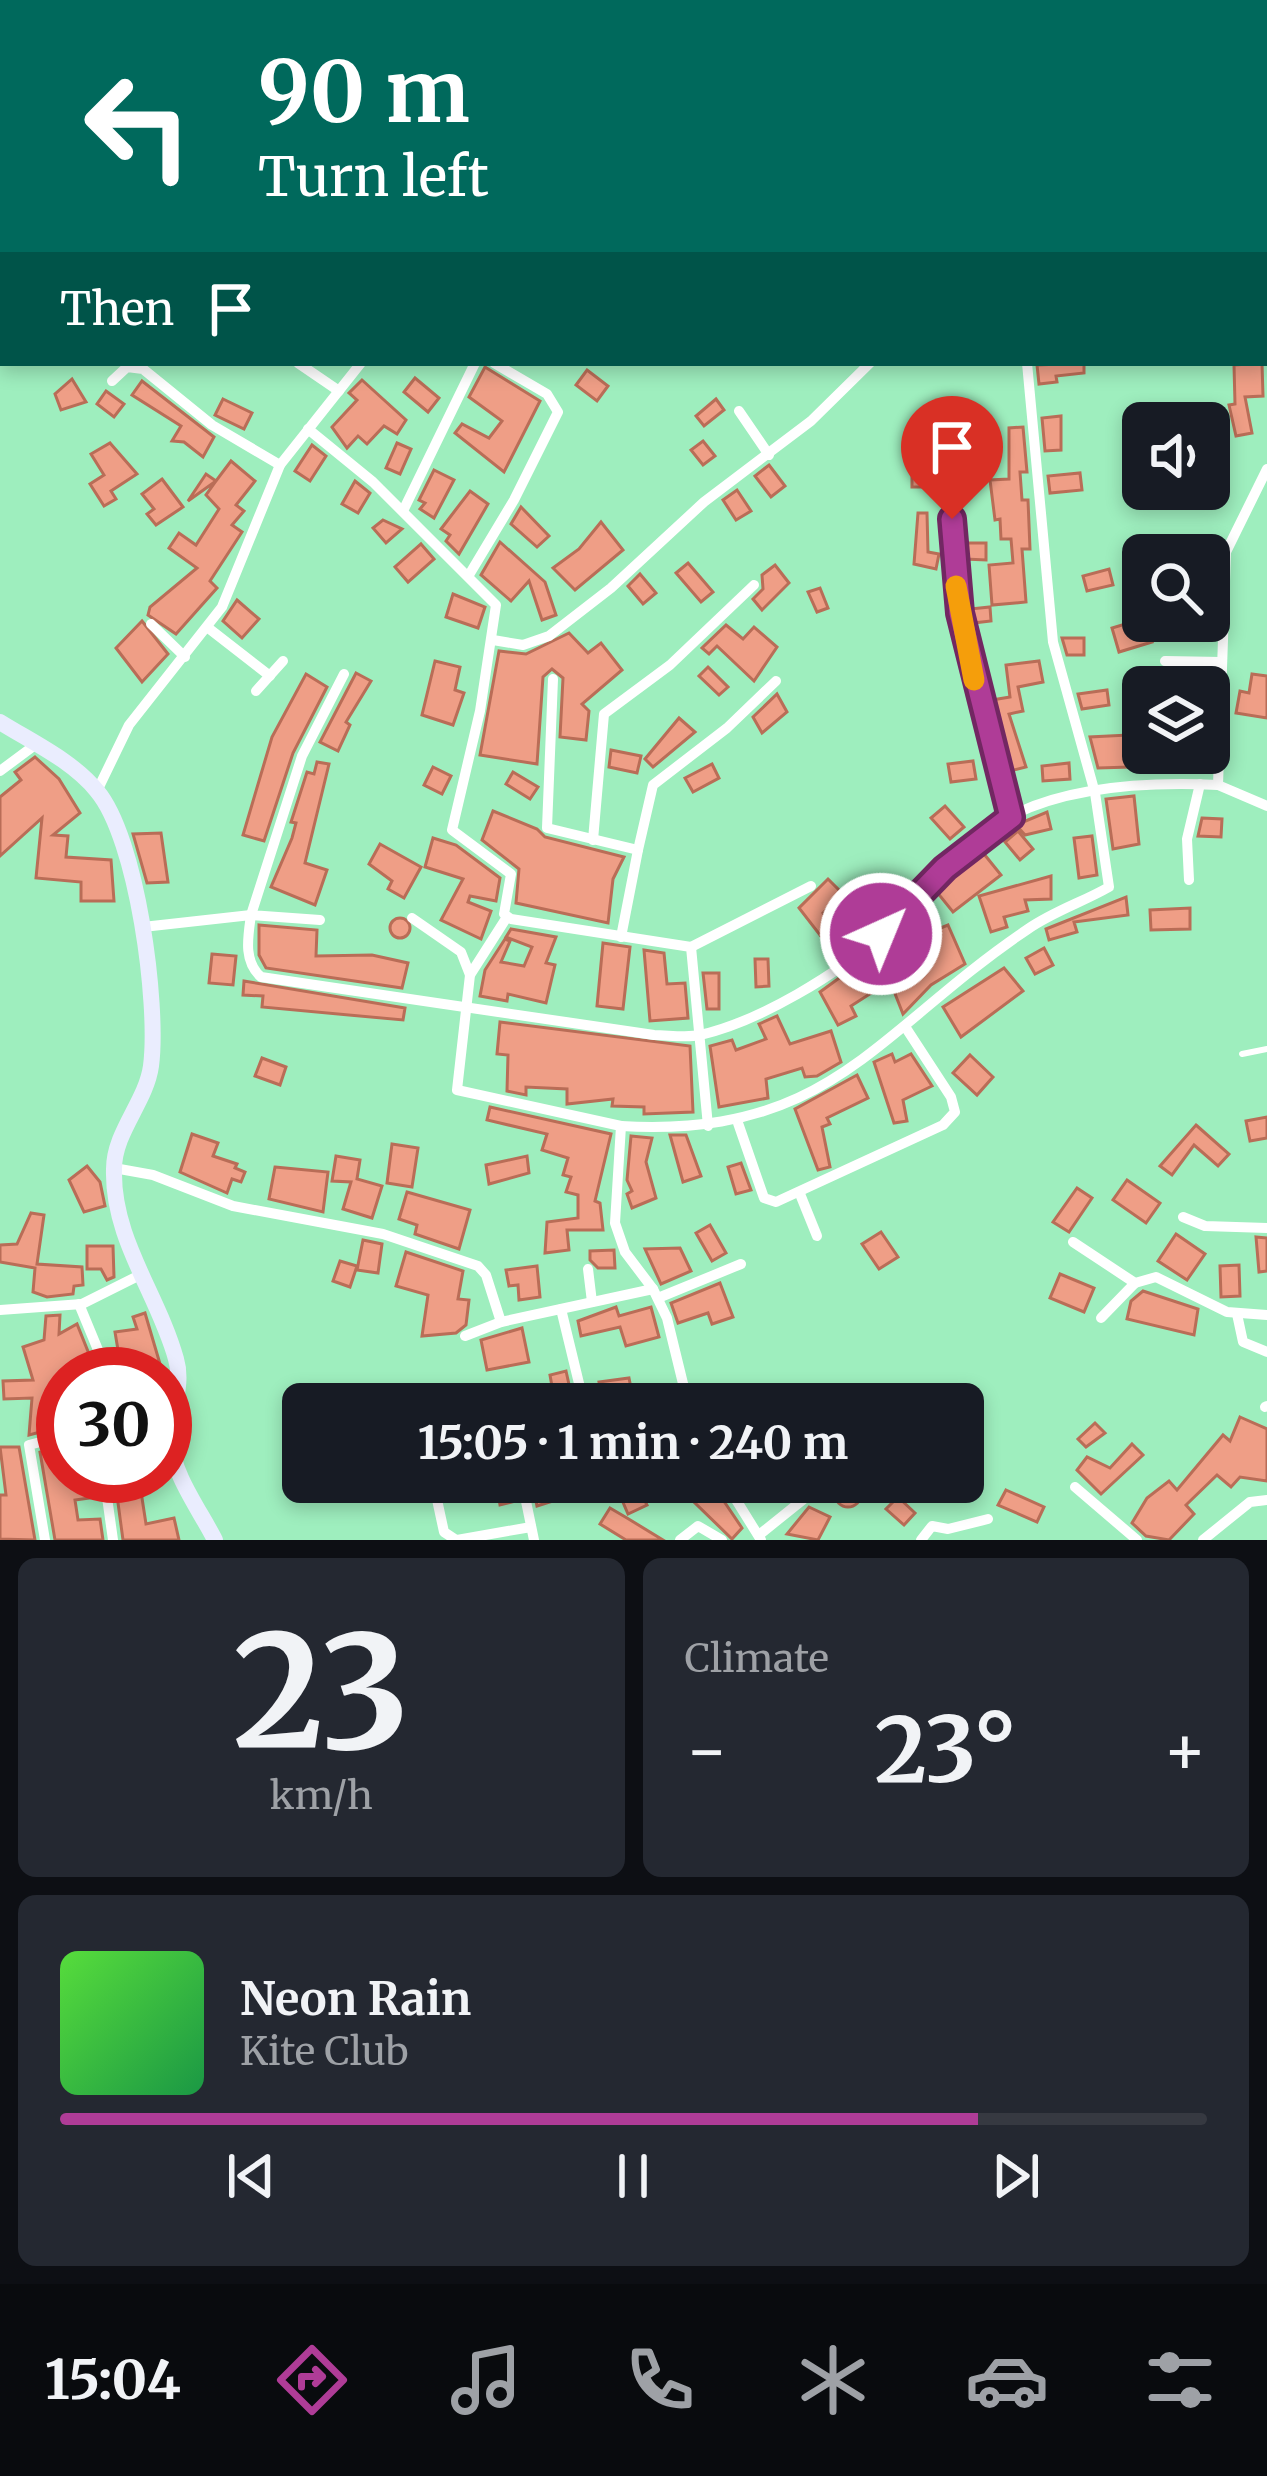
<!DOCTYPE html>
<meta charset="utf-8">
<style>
body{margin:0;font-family:Merriweather,serif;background:#242831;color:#f1f3f6;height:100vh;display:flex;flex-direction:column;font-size:45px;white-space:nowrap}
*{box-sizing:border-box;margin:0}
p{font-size:39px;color:#9ea1a6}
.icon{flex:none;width:66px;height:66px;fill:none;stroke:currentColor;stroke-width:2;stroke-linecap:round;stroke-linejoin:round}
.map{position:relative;height:1540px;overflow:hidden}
.drawer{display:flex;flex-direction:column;gap:18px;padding:18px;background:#0d0f14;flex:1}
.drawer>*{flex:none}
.guide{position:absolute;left:0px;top:0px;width:1269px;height:366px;box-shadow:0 6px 18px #0003;background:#00695c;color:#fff;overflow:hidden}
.tools{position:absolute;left:1122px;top:402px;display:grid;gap:24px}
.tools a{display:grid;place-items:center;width:108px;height:108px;border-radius:18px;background:#171b24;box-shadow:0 6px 18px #0003;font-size:60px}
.speed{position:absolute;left:36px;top:1347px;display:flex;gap:24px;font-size:60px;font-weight:700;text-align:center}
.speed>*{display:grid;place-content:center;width:156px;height:156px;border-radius:50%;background:#171b24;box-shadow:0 6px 18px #0003;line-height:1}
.speed .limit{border:18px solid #d22;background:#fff;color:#111}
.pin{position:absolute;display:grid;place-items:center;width:102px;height:102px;color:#fff;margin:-123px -51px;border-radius:50% 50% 50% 0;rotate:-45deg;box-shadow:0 0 12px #0007}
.pin .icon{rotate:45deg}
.me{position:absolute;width:132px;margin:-66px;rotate:44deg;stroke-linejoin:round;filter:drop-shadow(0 0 9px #0008)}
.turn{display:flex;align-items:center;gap:42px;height:252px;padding:0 60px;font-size:54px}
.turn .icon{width:156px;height:156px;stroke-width:2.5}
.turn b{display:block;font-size:84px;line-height:102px}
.then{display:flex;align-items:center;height:114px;padding:0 60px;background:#0003;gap:24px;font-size:45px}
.big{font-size:90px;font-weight:700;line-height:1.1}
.drawer .tile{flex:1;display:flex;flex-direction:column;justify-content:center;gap:18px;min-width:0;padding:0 42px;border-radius:18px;background:#242831}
.drawer .dial{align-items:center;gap:0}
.dial b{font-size:156px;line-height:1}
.song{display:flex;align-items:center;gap:36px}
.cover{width:144px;height:144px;border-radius:18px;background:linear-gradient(135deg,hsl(110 70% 55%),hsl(140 70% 35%))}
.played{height:12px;border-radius:6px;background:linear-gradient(90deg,#af3c97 80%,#363941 80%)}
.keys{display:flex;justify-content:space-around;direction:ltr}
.heat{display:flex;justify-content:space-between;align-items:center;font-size:66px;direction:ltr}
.drawer .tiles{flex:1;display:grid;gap:18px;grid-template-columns:1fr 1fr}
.tile:last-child{grid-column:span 2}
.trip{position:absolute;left:282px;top:1383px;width:702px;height:120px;border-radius:18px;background:#171b24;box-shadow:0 6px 18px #0003;font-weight:700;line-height:120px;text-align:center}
.menu{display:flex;height:192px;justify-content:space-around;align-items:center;background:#090b0e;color:#9ea1a6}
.menu .icon{width:84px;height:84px}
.menu .on{color:#af3c97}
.menu b{font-size:54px;color:#f1f3f6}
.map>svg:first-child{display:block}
</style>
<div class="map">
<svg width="1267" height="1540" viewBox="0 0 1267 1540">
<rect width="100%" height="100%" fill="#9eeebe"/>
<g fill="#ef9e86" stroke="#b96d57" stroke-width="3">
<polygon points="1084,363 1084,373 1056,376 1057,382 1039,384 1037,365"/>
<polygon points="1262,363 1263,396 1245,397 1252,433 1236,436 1229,405 1235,404 1234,365"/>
<polygon points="485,367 540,401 504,472 455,433 462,424 489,438 502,421 469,397"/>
<polygon points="587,370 608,386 597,401 576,385"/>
<polygon points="415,378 439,398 428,412 404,392"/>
<polygon points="72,379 86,402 61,410 55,394"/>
<polygon points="362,380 406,420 397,434 384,426 367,444 358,436 347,448 332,427 357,400 349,393"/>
<polygon points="142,381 214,437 203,457 184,442 172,441 181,426 132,395"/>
<polygon points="106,391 124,404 114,417 97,404"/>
<polygon points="223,399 252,413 244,429 215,415"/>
<polygon points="716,399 724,410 704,426 696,416"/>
<polygon points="1061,416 1061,450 1045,451 1042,418"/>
<polygon points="1023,427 1027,472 1020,472 1022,500 1028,500 1030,549 1022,549 1026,602 992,605 989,565 1013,563 1011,539 1001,539 1000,519 995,520 990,480 1009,479 1009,428"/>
<polygon points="703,441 715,456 703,465 691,450"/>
<polygon points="110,443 137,474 111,491 116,499 104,506 90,484 104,475 91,454"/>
<polygon points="397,443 411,449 400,474 386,468"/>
<polygon points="312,445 326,456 310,481 295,471"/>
<polygon points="231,461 255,481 236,505 244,511 232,525 242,532 210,581 217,588 176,634 148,615 150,607 197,568 169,548 179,533 196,545 219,509 206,495 216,481 188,501 206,474 216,481"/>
<polygon points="769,465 785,486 771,497 755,476"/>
<polygon points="434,470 454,480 434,518 420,509 425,503 419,500"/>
<polygon points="931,471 931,487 912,487 912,472"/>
<polygon points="1080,473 1082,490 1050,493 1048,476"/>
<polygon points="162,479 183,507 156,525 147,514 154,509 142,494"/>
<polygon points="355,481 370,493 358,513 342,504"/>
<polygon points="737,490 751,511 736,520 723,500"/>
<polygon points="470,491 488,504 459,554 446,541 450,535 441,529"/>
<polygon points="521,507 549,536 537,547 511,524"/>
<polygon points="918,513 927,513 928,552 939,554 936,569 914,564"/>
<polygon points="383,520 402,529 386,543 373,528"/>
<polygon points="601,522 623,550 575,590 553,568 579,549"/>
<polygon points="500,542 545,582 556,615 542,620 529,581 511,601 481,575"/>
<polygon points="964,543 986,543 986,560 965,559"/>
<polygon points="421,544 434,559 408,582 395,567"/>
<polygon points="688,563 713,592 701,602 676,573"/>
<polygon points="775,565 789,583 762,610 753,599 763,589 762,575"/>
<polygon points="1109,569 1113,585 1087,591 1083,576"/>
<polygon points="640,574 656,593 643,604 628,586"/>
<polygon points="1143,579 1143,621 1152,642 1119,652 1112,628 1139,620 1128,583"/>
<polygon points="820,588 828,608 817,612 808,592"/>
<polygon points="453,594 485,607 478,628 446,617"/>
<polygon points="237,600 259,619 242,638 223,621"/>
<polygon points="990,607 991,621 973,623 970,609"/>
<polygon points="142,621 168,654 142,682 116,648"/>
<polygon points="726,625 743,639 754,627 777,647 754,681 717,646 709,654 702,648"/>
<polygon points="569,633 588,653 601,643 622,670 582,704 589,711 586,740 560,737 563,678 552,669 543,677 537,764 480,755 499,651 526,654"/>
<polygon points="1062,638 1084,638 1084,655 1067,655"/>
<polygon points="435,661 460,667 455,690 464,693 453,725 422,715"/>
<polygon points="1039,661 1043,682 1018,687 1023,711 1009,714 1026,767 1010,771 992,700 1010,697 1006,665"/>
<polygon points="708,667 728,687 719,695 699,676"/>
<polygon points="1204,671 1205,687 1180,687 1179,672"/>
<polygon points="356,673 371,681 346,722 350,725 338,751 320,742"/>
<polygon points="306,674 327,687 293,753 264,841 243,835 272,737"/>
<polygon points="1252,674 1267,676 1267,718 1236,713 1240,691 1249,693"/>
<polygon points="1107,690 1109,705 1082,709 1078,694"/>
<polygon points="777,694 787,712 762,733 753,717"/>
<polygon points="679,718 695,732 653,767 645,759"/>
<polygon points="1128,735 1130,767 1098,768 1090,737"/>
<polygon points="611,750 641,756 637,773 609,767"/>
<polygon points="35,757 59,779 80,813 53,835 68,836 66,857 111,860 114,901 81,901 81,882 36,878 42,818 0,856 0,797 21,780 15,772"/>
<polygon points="973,761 976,779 951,782 948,764"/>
<polygon points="317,762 329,764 305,863 327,870 315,905 271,887 292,838 296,823 291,822 307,772 314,774"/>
<polygon points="1069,763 1070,779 1043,781 1042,766"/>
<polygon points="712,764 719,778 693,792 685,778"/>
<polygon points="433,767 451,776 442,794 424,785"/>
<polygon points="513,772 538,787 530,799 506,784"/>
<polygon points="1134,796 1139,844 1113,849 1106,799"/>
<polygon points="945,806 964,827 950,839 931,818"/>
<polygon points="493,811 537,829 545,837 624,857 613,879 608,923 516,903 519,869 482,840"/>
<polygon points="1047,812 1051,829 1025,835 1016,825"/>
<polygon points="1202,818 1222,819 1221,837 1198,836"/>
<polygon points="1018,831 1033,849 1020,860 1005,842"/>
<polygon points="161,833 168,882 147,883 133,834"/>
<polygon points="1092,836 1097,875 1079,878 1074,838"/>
<polygon points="433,838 456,845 500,878 496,901 470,896 468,902 491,911 481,939 441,920 463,879 425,867"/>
<polygon points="380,844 421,867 404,898 388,889 392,881 369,864"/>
<polygon points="980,849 1001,875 953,912 936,891"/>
<polygon points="1051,876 1051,899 1025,900 1028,911 1004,917 1007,927 991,932 979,896"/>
<polygon points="873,877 885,886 874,902 880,909 868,918 851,898"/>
<polygon points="828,879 843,894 823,913 846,951 837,957 799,908"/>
<polygon points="1126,897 1128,915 1074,922 1077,932 1049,940 1046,929"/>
<polygon points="1190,908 1190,929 1151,930 1150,910"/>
<circle cx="400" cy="928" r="10"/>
<polygon points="259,925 317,930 316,956 372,955 408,963 402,988 266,968 259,955"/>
<polygon points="948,925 965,964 931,985 903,1014 890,981 851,1006 856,1016 838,1025 820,992 879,949 891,966 921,955 919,949 937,942 933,931"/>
<polygon points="511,929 556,937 546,963 555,965 546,1003 508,994 507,1001 480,996 485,970 505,939 510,941 501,962 524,966 532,947 506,937"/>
<polygon points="603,943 630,947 623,1009 597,1006"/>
<polygon points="1044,948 1053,965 1035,974 1026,958"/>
<polygon points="644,950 664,953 667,984 685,983 688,1018 650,1021"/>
<polygon points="212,954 236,956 233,985 209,983"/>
<polygon points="755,959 768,959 769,986 756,987"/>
<polygon points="1004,968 1023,991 961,1037 943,1007"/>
<polygon points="703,973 719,973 719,1009 707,1009"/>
<polygon points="244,981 405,1008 403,1020 262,1007 263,996 243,995"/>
<polygon points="777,1016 790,1044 831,1031 841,1062 817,1076 805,1077 802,1068 766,1079 768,1098 719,1107 710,1046 732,1040 736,1050 766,1039 759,1024"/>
<polygon points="500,1022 690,1046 693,1112 644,1114 644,1107 612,1106 613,1099 567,1104 567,1089 526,1087 526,1095 507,1091 508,1055 497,1054"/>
<polygon points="892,1054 895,1062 911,1054 932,1086 903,1100 907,1121 894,1123 874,1062"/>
<polygon points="970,1055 993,1077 977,1095 953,1073"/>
<polygon points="262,1058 286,1067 280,1085 255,1076"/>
<polygon points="857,1075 868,1098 827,1118 830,1124 822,1127 830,1167 818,1170 795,1109"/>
<polygon points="490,1107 611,1134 595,1201 600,1203 603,1230 567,1230 569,1250 545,1253 547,1222 578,1218 578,1195 566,1192 571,1177 563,1175 568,1158 542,1150 547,1134 487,1120"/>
<polygon points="1267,1117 1267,1138 1250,1141 1246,1121"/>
<polygon points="1196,1125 1229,1154 1218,1166 1194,1145 1172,1175 1160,1166"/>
<polygon points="192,1134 218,1143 213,1156 237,1164 235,1168 245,1172 241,1182 232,1179 227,1193 180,1172"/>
<polygon points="670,1135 686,1135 701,1176 683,1182"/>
<polygon points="631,1136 652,1138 646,1162 656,1198 632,1208 627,1194 632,1191 627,1180"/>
<polygon points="392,1144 418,1148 412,1187 387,1183"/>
<polygon points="336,1156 360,1160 357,1179 382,1186 372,1218 343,1209 351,1182 332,1181"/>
<polygon points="527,1156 529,1173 489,1184 486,1165"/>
<polygon points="741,1163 751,1190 736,1194 728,1167"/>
<polygon points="87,1166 100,1182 105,1206 84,1212 69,1180"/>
<polygon points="275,1167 328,1172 323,1212 269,1199"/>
<polygon points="1127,1180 1160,1203 1146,1223 1113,1200"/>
<polygon points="1077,1188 1092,1198 1069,1232 1053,1222"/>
<polygon points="407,1192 470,1210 459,1249 415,1234 417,1225 399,1219"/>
<polygon points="31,1213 44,1215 37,1264 82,1267 83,1285 74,1286 73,1294 47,1297 33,1292 35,1268 0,1262 0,1245 17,1244"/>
<polygon points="710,1225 726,1253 712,1261 696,1233"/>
<polygon points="881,1232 898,1257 879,1269 862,1244"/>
<polygon points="1176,1234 1205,1254 1187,1280 1158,1261"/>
<polygon points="1256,1237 1267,1238 1267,1271 1259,1272"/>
<polygon points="363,1240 382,1244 378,1273 357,1270"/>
<polygon points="87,1246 113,1246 114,1277 107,1280 101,1269 87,1269"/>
<polygon points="680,1248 691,1271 661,1284 645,1249"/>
<polygon points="614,1250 615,1268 598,1268 590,1260 590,1251"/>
<polygon points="406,1252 463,1271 458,1299 469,1300 466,1325 456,1333 422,1336 428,1295 396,1286"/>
<polygon points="340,1261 357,1266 350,1287 333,1281"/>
<polygon points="1239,1265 1240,1296 1221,1297 1220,1266"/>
<polygon points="537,1266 540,1297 519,1300 518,1285 509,1286 506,1270"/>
<polygon points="1060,1274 1094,1288 1084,1312 1050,1298"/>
<polygon points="720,1283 733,1317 712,1324 708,1313 678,1323 671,1303"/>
<polygon points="1143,1291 1198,1309 1194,1335 1127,1319 1131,1301"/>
<polygon points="616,1307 619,1316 651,1307 659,1337 626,1346 620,1327 581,1336 578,1321"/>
<polygon points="145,1313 163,1374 122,1374 115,1332 137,1329 133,1317"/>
<polygon points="60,1315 59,1334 77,1324 97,1374 63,1374 63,1426 29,1435 32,1398 4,1399 3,1381 33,1380 23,1347 44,1340 46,1316"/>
<polygon points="522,1328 529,1362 487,1370 481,1340"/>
<polygon points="566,1371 570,1389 553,1392 550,1375"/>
<polygon points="629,1378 632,1393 602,1398 599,1382"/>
<polygon points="1240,1417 1267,1429 1267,1481 1240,1477 1231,1487 1217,1475 1186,1505 1194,1514 1169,1540 1146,1536 1132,1523 1147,1498 1169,1481 1177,1490 1223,1435 1230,1441"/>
<polygon points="1095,1423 1105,1433 1086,1447 1078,1439"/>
<polygon points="1132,1444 1143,1455 1101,1494 1077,1470 1087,1457 1110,1468"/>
<polygon points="63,1446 63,1476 94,1476 97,1497 75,1500 78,1520 100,1519 103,1540 55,1540 40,1452"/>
<polygon points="0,1447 19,1447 35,1540 0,1539 0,1495 6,1495"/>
<circle cx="848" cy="1494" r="13"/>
<polygon points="496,1482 512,1482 516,1501 500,1505"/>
<polygon points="532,1482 610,1482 610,1483 537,1506"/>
<polygon points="626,1482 636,1482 647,1505 628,1514 619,1493"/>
<polygon points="140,1485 146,1524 174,1518 179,1540 123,1540 116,1488"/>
<polygon points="713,1485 742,1528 732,1539 694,1502"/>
<polygon points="1006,1490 1044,1507 1037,1522 998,1505"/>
<polygon points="898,1497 915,1513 904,1525 886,1509"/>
<polygon points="809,1507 830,1517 818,1540 787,1534"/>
<polygon points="610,1508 627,1518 663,1540 626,1540 600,1524"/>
</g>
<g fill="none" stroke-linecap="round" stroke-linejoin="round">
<polyline stroke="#fff" stroke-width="6" points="1242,1054 1267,1049"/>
<g stroke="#fff" stroke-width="10">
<polyline points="1196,0 1197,3"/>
<polyline points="591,3 593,0"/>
<polyline points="1266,308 1267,310"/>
<polyline points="298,363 339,391"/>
<polyline points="112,381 127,367 143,369 212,425 280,465"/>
<polyline points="739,411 769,455"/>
<polyline points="308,429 373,482 496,605 480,711 452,830 511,874 504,914 511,919 691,947 708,1126"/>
<polyline points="1267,469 1226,552 1218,785 1267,806"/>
<polyline points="952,494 957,597 1011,817"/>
<polyline points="403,511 475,363"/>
<polyline points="469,575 514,500 558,412 547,394 494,363"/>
<polyline points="151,624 185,657"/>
<polyline points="207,627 270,676"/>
<polyline points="493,640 523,645 549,636 611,588 704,502 811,421 870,363"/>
<polyline points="1165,661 1221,662"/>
<polyline points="553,679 547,828 638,850 621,937"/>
<polyline points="256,691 283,661"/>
<polyline points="0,771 35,745"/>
<polyline points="97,791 129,725 222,607 280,465 361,363"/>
<polyline points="593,840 604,714 670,665 754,585"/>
<polyline points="638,850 653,785 727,728 776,681"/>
<polyline points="1189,880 1187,839 1200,784"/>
<polyline points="507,917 470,975 457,1090 621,1126"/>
<polyline points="412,918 461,952 470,975"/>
<polyline points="320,920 251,915 302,756 344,674"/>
<path d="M143,927L251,915C248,937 243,961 261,977L654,1035C668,1035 686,1038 700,1035C758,1022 839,974 883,933C924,895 959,843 1011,816C1070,786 1153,782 1218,785"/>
<polyline points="691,947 811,886"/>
<polyline points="738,1123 764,1198 776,1202 943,1125 955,1112 951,1097 906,1028"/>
<polyline points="114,1168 153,1175 233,1206 383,1234 478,1266 486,1275 501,1322"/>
<polyline points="800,1194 817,1236"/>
<polyline points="1183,1217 1205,1226 1267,1228"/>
<polyline points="1073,1242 1135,1283 1156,1277 1227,1312 1267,1315"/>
<polyline points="588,1269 592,1302"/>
<polyline points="658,1298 741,1264"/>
<polyline points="79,1304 108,1374"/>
<polyline points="561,1309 584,1404"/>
<polyline points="0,1310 82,1304 140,1275"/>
<polyline points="1237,1314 1243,1342 1267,1352"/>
<polyline points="1101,1318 1135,1283"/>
<polyline points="465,1336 501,1322 653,1289"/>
<path d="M688,1404L667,1318L653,1289L625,1252L615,1223L621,1126C831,1138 875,1032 1028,929C1054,911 1083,902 1109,887L1095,793L1053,642L1027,363"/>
<polyline points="1265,1407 1267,1406"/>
<polyline points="104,1476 113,1540"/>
<polyline points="424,1482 436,1495 444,1532 456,1540"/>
<polyline points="522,1482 534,1540"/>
<polyline points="725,1482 761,1540"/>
<polyline points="1075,1487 1137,1540"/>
<polyline points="759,1535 825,1482"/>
<polyline points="45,1540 29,1445 63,1436"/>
<polyline points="457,1540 531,1527"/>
<polyline points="680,1540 698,1526 722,1540"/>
<polyline points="921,1540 932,1526 948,1529 988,1519"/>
<polyline points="1203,1540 1250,1502 1267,1500"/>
</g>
<g stroke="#eaedfe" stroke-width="16">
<polyline points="1021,0 1024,3"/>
<path d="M0,722C32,742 73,761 97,791C137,838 159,1004 151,1066C146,1102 114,1132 114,1169C112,1239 158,1294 176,1359C184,1386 170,1413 171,1440C171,1472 201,1512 215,1540"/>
</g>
</g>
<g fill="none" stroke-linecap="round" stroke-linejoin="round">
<g stroke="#722762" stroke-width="30">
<polyline id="route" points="881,934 945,868 1011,817 960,613 952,519"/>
</g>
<use href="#route" stroke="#af3c97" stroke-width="21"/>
<polyline stroke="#f59e0b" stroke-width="21" points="956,586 974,680"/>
</g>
</svg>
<div class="tools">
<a><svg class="icon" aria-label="sound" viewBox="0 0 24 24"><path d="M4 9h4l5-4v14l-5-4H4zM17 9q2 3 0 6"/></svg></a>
<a><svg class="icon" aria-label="search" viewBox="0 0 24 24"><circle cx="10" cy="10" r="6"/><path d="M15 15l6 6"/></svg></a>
<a><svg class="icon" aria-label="layers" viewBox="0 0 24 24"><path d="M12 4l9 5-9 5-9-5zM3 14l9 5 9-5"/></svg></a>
</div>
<div class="speed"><div class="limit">30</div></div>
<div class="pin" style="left:952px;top:519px;background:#d93025"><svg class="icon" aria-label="arrive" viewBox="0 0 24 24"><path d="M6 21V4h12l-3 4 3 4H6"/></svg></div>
<svg class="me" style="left:881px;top:934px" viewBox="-20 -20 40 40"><circle r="17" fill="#af3c97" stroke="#fff" stroke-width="3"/><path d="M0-11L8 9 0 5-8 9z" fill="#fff"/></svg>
<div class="trip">15:05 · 1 min · 240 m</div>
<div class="guide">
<div class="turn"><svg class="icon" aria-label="left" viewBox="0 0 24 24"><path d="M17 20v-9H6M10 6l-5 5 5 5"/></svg><div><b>90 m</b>Turn left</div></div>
<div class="then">Then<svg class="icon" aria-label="arrive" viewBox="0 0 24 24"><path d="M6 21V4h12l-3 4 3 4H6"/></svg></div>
</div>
</div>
<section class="drawer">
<div class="tiles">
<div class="tile dial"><b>23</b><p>km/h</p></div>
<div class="tile"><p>Climate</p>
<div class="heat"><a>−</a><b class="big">23°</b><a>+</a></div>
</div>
<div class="tile">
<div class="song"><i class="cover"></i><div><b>Neon Rain</b><p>Kite Club</p></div></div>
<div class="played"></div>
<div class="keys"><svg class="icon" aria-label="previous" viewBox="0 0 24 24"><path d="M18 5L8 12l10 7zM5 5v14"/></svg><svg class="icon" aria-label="pause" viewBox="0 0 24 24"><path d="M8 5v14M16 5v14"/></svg><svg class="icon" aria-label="next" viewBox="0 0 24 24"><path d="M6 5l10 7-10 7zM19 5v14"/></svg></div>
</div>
</div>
</section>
<nav class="menu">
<b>15:04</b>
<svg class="icon on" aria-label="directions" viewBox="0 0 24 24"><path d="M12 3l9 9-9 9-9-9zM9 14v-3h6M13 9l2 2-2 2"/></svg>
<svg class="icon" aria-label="music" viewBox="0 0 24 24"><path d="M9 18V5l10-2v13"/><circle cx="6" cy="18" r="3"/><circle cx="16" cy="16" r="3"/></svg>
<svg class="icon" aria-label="phone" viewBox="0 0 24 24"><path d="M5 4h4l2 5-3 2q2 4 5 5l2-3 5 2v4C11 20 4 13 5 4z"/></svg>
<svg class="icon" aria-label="climate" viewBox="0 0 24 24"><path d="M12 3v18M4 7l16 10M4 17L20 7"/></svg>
<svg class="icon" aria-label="car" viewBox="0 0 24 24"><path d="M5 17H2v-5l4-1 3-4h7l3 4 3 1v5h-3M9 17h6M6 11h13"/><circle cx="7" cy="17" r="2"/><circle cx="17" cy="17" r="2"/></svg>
<svg class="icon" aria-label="filters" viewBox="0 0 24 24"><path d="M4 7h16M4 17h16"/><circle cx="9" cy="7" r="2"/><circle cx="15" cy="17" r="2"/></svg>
</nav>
